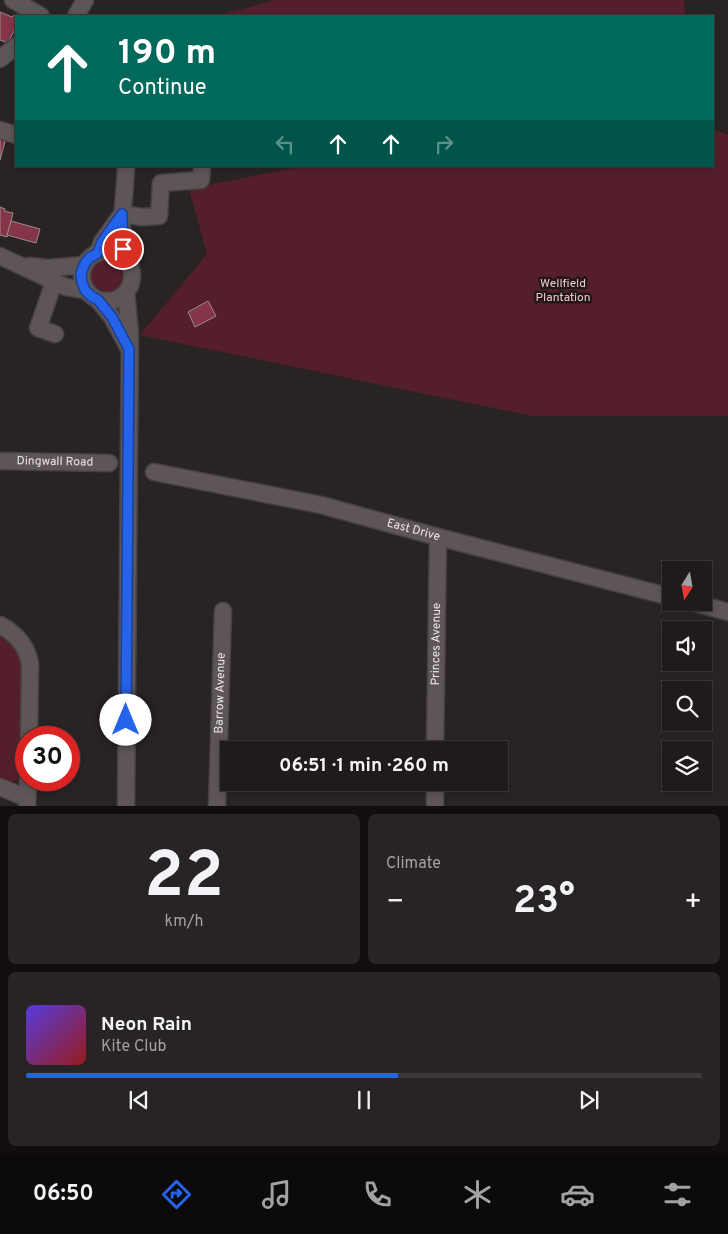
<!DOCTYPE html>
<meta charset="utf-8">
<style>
body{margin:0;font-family:Overpass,sans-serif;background:#282324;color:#f1f3f6;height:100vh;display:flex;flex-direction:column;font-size:19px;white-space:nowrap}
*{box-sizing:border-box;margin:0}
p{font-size:16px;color:#a2a1a3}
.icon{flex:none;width:28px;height:28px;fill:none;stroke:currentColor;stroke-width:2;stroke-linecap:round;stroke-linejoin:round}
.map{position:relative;height:806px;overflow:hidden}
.side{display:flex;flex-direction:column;gap:8px;padding:8px;background:#120e0f;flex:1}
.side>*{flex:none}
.hud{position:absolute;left:15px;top:15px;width:699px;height:152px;border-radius:0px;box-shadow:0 2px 8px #0003,0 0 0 1px #3d383a;background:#00695c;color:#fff;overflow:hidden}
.needle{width:32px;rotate:191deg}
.buttons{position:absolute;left:662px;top:561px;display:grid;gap:10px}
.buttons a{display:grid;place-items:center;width:50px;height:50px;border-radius:0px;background:#201a1b;box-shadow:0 2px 8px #0003,0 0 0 1px #3d383a;font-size:25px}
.speed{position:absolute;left:15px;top:726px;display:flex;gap:10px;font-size:25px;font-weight:700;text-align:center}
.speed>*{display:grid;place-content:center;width:65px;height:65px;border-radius:50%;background:#201a1b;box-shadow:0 2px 8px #0003,0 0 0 1px #3d383a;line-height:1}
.speed .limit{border:8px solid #d22;background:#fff;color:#111}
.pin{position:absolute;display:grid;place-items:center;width:42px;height:42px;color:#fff;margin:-21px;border:2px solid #fff;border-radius:50%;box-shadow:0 1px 5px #0007}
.me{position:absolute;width:55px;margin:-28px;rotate:0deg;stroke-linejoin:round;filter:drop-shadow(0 0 4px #0008)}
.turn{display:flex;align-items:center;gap:18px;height:105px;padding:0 20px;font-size:22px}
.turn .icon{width:65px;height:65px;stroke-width:2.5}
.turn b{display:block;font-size:35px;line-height:42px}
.lanes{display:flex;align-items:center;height:48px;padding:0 20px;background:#0003;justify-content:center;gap:25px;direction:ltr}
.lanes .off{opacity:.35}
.big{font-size:38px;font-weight:700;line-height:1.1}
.side .widget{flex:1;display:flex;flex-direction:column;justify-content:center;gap:8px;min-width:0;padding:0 18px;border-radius:8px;background:#282324}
.side .dial{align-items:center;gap:0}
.dial b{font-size:65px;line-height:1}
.song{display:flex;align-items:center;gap:15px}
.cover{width:60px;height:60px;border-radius:8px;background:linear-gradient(135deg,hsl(250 70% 55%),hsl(0 70% 35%))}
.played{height:5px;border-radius:2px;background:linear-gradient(90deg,#2563eb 55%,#3d383a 55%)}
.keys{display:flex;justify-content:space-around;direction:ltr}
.heat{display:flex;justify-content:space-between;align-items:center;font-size:28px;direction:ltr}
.side .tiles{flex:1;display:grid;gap:8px;grid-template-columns:1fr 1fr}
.widget:last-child{grid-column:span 2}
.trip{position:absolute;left:220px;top:741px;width:288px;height:50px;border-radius:0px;background:#201a1b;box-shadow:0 2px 8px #0003,0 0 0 1px #3d383a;font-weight:700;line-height:50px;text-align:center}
.menu{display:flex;height:80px;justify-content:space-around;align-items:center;background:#0d0a0b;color:#a2a1a3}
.menu .icon{width:35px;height:35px}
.menu .selected{color:#2563eb}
.menu b{font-size:22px;color:#f1f3f6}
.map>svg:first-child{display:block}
</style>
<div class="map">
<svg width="728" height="807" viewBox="0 0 728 807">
<rect width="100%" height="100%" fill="#2a2324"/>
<g fill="#541f2b">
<polygon points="276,0 684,0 685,16 216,16"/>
<polygon points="713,129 728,135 728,416 532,416 140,335 207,254 189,189 294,168 294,166 712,166"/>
<circle cx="105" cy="277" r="17"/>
<polygon points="0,633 17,647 22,661 21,772 18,780 9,783 0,779"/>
</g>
<g fill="#863548" stroke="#968d8e">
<polygon points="0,12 12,17 14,15 17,16 16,32 14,31 8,43 0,40"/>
<polygon points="0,136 6,138 0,160"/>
<polygon points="0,207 5,209 4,211 13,213 7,237 0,235"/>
<polygon points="11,221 40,229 36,243 7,235"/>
<polygon points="208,301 216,316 195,327 188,312"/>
</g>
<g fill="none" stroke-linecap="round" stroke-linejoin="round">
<g stroke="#464142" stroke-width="19">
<g id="minor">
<polyline points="13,0 41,16"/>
<polyline points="76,16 85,0"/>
<polyline points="0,59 16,46"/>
<polyline points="0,130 16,135"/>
<polyline points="122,214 142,217 159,216 161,183 201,180 202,166"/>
<circle cx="107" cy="276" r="25"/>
<polyline points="98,253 102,242 122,214"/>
<polyline points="0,256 66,287 85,290"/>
<path d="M124,257C119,227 125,197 126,166"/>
<polyline points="30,266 48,268 84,265"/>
<polyline points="54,282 38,328 55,334"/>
<polyline points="99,301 112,317 128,347"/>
<path id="s1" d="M0,461L109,463"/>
<path id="s2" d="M154,472L321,505L438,537L671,597"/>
<polyline points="692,602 728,612"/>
<path d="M0,625C15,633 27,646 30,664L29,738"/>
<path id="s3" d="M435,750L438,537"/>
<polyline points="0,787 27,798"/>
<polyline points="27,807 28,780"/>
<polyline points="126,807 130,332 126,293"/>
<path id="s4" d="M217,807L223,611"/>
<polyline points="435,807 435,782"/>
</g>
</g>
<use href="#minor" stroke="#5d5556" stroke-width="16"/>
</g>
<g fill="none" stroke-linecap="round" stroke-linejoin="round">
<g stroke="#184099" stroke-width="12">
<polyline id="route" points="123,249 122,214 102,242 98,253 89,258 84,265 81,274 82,282 85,290 91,296 98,300 112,317 129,349 126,720"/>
</g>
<use href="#route" stroke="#2563eb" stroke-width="9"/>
</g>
<g text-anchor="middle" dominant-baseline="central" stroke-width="5" stroke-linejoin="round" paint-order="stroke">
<g font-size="12" fill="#f8c6ce" stroke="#20191a">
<text x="563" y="284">Wellfield<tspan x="563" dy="14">Plantation</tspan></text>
</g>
<g font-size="12" fill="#ece7e8" stroke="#20191a">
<text stroke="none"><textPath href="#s1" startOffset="55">Dingwall Road</textPath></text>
<text stroke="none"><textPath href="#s2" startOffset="266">East Drive</textPath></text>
<text stroke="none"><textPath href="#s3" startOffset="106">Princes Avenue</textPath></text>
<text stroke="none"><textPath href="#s4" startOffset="114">Barrow Avenue</textPath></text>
</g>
</g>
</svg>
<div class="buttons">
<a><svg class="needle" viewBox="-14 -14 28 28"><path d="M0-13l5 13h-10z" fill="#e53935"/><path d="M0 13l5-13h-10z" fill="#a2a1a3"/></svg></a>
<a><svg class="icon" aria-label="sound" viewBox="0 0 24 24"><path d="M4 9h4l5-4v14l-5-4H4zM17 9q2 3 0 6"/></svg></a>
<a><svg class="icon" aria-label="search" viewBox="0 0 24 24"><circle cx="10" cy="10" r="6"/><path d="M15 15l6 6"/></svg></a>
<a><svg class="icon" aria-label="layers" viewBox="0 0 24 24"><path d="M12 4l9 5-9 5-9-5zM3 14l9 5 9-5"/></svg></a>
</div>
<div class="speed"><div class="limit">30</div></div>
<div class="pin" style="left:123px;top:249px;background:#d93025"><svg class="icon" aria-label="arrive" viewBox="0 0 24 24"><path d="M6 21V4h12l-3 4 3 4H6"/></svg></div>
<svg class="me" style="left:126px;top:720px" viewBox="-20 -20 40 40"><circle r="19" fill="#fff"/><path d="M0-13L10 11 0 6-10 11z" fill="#2563eb"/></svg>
<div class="trip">06:51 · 1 min · 260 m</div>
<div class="hud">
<div class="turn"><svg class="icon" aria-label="ahead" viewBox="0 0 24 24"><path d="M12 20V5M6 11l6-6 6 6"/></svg><div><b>190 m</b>Continue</div></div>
<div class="lanes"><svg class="icon off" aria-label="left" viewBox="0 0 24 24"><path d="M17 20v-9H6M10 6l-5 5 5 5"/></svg><svg class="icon" aria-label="ahead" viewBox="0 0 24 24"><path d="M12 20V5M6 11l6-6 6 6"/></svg><svg class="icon" aria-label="ahead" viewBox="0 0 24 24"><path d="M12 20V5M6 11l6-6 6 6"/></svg><svg class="icon off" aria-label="right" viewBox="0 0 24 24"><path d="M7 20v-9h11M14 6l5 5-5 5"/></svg></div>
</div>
</div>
<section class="side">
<div class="tiles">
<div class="widget dial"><b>22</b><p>km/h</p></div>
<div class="widget"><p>Climate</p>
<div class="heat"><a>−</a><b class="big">23°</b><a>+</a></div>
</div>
<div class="widget">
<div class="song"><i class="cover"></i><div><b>Neon Rain</b><p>Kite Club</p></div></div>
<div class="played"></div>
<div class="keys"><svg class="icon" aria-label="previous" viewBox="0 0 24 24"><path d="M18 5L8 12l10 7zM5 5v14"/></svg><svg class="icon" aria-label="pause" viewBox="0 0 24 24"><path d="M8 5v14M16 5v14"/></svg><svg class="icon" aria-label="next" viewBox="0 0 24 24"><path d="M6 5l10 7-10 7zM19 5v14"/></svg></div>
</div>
</div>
</section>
<nav class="menu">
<b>06:50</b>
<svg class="icon selected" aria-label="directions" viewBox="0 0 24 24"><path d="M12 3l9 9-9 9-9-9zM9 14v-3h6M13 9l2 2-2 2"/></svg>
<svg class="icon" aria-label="music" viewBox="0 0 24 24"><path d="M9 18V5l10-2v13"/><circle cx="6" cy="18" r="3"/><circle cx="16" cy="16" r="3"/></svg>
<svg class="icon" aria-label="phone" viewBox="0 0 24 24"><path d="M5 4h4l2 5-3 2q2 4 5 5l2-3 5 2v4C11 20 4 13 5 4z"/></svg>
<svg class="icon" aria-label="climate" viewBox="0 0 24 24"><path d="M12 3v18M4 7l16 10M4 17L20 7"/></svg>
<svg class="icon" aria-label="car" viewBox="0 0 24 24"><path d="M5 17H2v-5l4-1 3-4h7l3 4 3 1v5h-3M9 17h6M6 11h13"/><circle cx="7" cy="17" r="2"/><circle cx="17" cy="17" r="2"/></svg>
<svg class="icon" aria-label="filters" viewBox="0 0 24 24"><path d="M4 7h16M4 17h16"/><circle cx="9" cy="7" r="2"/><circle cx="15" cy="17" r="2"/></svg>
</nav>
